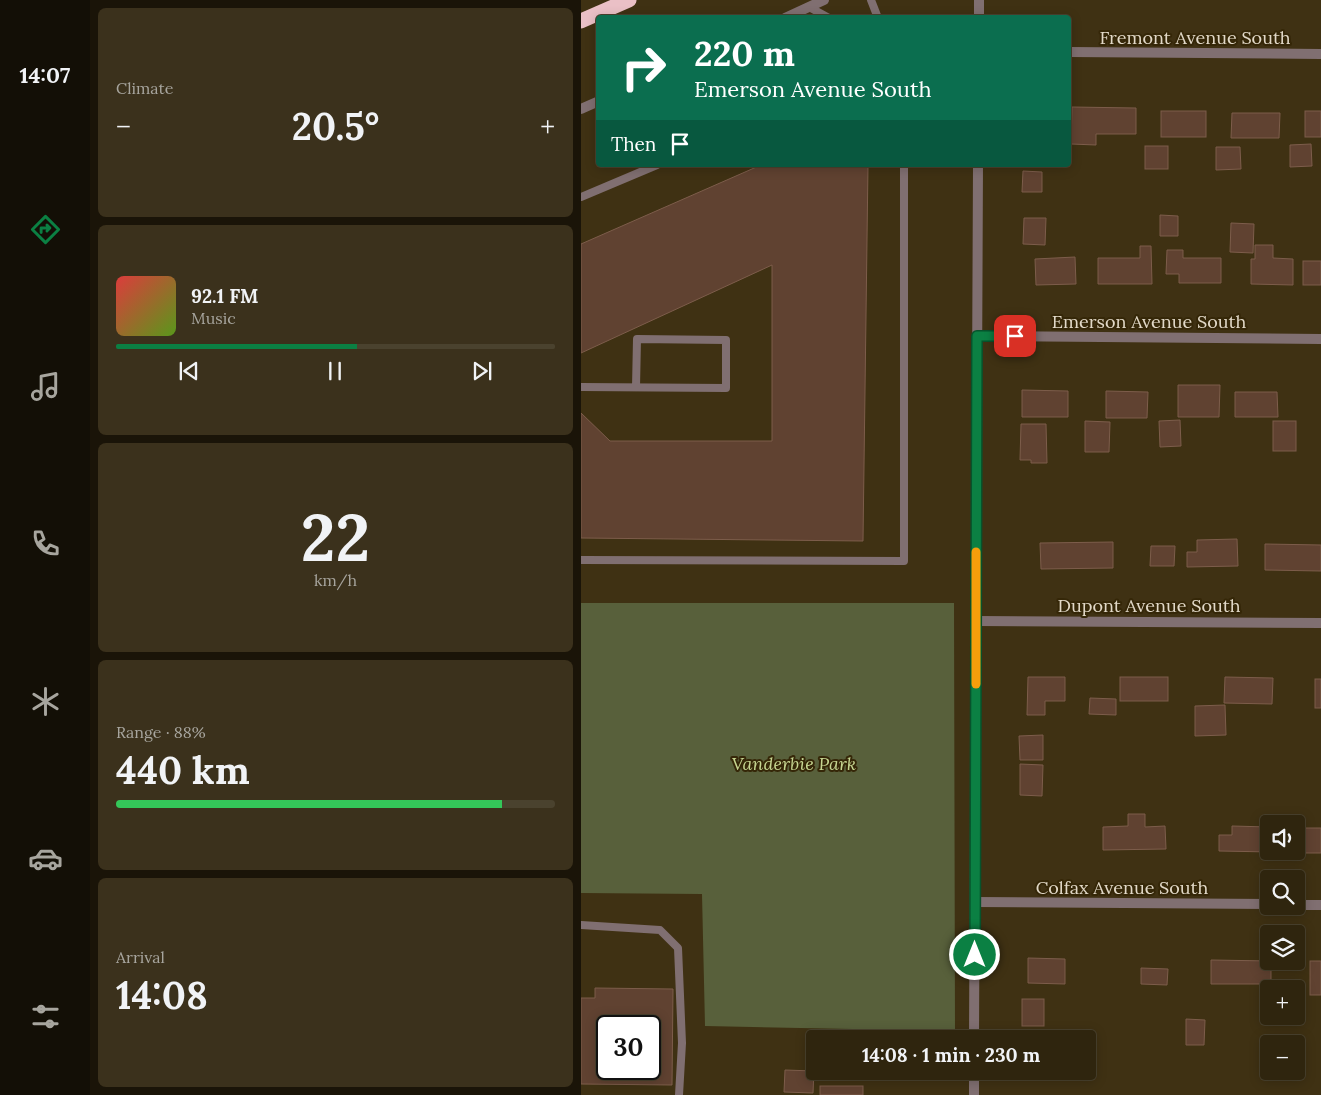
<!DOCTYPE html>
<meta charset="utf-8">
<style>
body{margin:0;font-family:Lora,serif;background:#3b311c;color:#f1f3f6;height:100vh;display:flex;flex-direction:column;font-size:19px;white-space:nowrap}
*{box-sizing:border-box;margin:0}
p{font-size:16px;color:#a7a59e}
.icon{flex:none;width:28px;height:28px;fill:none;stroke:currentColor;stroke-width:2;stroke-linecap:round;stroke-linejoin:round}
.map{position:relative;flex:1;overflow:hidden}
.drawer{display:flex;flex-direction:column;gap:8px;padding:8px;background:#1a1408;width:491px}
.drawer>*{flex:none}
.hud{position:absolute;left:15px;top:15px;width:475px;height:152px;border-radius:5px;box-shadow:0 2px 12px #0003,0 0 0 1px #4a422e;background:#0b6e4f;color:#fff;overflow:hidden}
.buttons{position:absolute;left:679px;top:815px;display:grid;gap:10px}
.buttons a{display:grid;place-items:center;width:45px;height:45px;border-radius:5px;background:#2f250e;box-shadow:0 2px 12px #0003,0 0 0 1px #4a422e;font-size:25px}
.speed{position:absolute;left:15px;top:1015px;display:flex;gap:10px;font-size:25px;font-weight:700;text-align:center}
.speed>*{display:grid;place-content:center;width:65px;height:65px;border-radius:50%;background:#2f250e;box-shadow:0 2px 12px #0003,0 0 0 1px #4a422e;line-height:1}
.speed .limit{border:2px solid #111;border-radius:8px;background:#fff;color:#111}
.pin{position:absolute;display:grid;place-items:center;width:42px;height:42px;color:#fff;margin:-21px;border-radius:10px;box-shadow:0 2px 8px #0006}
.me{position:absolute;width:55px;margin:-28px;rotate:0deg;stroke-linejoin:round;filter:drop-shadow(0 0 4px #0008)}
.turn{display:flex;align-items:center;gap:18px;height:105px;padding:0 15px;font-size:22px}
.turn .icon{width:65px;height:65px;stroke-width:2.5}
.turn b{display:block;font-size:35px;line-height:42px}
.then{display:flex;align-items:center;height:48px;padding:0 15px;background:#0003;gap:10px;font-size:19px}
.big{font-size:38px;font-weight:700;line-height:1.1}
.drawer .widget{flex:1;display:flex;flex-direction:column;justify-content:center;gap:8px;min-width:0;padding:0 18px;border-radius:8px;background:#3b311c}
.drawer .dial{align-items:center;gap:0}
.dial b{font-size:65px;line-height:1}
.song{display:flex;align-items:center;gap:15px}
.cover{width:60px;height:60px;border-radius:8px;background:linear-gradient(135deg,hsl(0 70% 55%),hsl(90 70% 35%))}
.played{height:5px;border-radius:2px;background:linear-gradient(90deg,#0b8043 55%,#4a422e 55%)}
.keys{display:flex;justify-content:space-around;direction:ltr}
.heat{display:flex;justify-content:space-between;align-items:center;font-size:28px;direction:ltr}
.charge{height:8px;border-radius:4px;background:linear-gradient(90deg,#34c759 88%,#4a422e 0)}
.trip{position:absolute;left:225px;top:1030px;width:290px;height:50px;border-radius:5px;background:#2f250e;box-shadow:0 2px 12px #0003,0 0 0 1px #4a422e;font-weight:700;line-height:50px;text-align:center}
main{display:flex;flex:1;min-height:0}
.menu{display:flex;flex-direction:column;width:90px;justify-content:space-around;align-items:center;background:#130f06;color:#a7a59e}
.menu .icon{width:35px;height:35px}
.menu .active{color:#0b8043}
.menu b{font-size:22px;color:#f1f3f6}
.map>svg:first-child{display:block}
</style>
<main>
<nav class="menu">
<b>14:07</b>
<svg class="icon active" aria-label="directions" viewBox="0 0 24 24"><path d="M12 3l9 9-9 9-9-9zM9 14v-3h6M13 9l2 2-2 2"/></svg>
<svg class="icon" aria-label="music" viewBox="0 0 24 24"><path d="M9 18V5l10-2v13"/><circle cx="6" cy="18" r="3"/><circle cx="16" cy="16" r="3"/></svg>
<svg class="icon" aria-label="phone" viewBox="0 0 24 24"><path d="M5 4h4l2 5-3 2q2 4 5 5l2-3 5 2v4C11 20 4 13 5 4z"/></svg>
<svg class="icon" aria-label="climate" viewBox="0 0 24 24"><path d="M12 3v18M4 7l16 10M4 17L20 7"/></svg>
<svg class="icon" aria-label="car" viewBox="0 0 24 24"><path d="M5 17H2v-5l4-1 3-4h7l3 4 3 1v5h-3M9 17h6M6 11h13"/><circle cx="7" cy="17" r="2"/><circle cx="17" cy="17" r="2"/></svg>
<svg class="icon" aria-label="filters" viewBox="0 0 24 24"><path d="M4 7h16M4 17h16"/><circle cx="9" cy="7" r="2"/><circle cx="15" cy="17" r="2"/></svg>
</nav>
<section class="drawer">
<div class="widget"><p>Climate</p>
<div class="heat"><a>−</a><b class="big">20.5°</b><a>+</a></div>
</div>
<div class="widget">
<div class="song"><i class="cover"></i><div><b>92.1 FM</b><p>Music</p></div></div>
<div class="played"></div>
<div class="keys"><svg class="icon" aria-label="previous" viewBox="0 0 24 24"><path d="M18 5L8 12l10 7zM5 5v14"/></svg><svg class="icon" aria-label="pause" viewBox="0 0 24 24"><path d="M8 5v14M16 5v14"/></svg><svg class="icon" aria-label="next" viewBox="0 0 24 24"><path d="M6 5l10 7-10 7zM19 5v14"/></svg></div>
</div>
<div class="widget dial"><b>22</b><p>km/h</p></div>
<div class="widget"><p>Range · 88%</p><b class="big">440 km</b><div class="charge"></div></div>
<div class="widget"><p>Arrival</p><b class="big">14:08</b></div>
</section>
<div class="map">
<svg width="740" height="1095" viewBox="0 0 740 1095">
<rect width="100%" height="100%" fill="#3f3113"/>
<polygon fill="#58603b" points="0,603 373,603 374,1031 124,1026 121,894 0,893"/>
<g fill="#604231" stroke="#7d5d4b" fill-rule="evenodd">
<polygon points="491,107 555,108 555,134 515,134 515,145 490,144"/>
<rect x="580" y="111" width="45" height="26"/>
<rect x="724" y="111" width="16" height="26"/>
<polygon points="651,113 699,113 698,138 650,138"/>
<polygon points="730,144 731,166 709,167 709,145"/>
<rect x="564" y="146" width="23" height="23"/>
<polygon points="635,147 659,147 660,169 635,170"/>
<polygon points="180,165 287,165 282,541 0,538 0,413 29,441 191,441 191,265 0,353 0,244"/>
<polygon points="442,171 461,172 461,192 441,192"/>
<polygon points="579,215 597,216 597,236 579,236"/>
<polygon points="443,218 465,218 464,245 442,244"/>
<polygon points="650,223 673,224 672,253 649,252"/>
<polygon points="674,245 692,245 692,258 712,259 712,285 670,284 670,259 674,259"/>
<polygon points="559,246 570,246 571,284 517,284 517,258 559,258"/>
<polygon points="586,250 602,250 602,258 640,258 640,283 598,283 598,274 585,274"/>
<polygon points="494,257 495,284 455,285 454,259"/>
<rect x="722" y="261" width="18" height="24"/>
<polygon points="597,385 639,385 638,417 597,417"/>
<polygon points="441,390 487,391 487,417 441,417"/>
<polygon points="525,391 567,392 566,418 525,418"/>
<polygon points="654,392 696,392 697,417 654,417"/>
<polygon points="599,420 600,446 579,447 578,421"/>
<polygon points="504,421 529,422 528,452 504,452"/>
<rect x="692" y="421" width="23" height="30"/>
<polygon points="440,424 465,424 466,463 450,463 450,460 439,460"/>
<polygon points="656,539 657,566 606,567 606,552 616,552 616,540"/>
<polygon points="532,542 532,568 460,569 459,543"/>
<polygon points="684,544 740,545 740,571 684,570"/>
<polygon points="570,546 594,546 593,566 569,566"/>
<polygon points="447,677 484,677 484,701 464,701 464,715 446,715"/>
<rect x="539" y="677" width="48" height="24"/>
<polygon points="644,677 692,678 691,704 643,703"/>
<rect x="734" y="679" width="6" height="29"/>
<polygon points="509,698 535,699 535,715 508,714"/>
<polygon points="644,705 645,735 614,736 614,706"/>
<polygon points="462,735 462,760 439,760 438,736"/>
<polygon points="439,764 462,765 461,796 439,795"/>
<polygon points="547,814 564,814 564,827 584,826 585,849 522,850 522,827 547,826"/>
<polygon points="651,826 688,827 688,851 690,852 638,851 638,835 651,835"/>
<rect x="722" y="828" width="18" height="25"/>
<polygon points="447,958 484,959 484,984 447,983"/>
<polygon points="630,960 690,961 690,984 630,984"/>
<rect x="729" y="961" width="11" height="34"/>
<polygon points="560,968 587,969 586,985 560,984"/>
<path d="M14,988L92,989L91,1085L0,1084V998H14ZM26,1026H69V1069H26Z"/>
<rect x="441" y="999" width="22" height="27"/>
<polygon points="605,1019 624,1020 623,1045 605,1045"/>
<polygon points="204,1070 233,1071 232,1093 203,1092"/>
<polygon points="330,1071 351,1071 351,1080 330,1079"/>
<rect x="239" y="1086" width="43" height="9"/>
</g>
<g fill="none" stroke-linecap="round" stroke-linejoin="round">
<g stroke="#806f71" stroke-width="8">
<polyline points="290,0 297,18"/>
<polyline points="228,7 248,18"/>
<polyline points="0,197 76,165"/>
<polyline points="0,387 145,388 145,340 56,339 55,387"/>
<polyline points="0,560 323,561 323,165"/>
<polyline points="0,925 79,930 97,948 101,1043 98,1095"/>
</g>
<g stroke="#806f71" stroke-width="10">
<polyline points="398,18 398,0"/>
<polyline points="488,52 740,54"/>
<polyline points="396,336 740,339"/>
<polyline points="395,621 740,623"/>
<polyline points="394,902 688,904"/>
<polyline points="715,905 740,905"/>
<polyline points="393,1039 397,165"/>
<polyline points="393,1095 393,1071"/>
</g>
<g stroke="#806f71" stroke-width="10">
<polyline points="204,18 243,0"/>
<polyline points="0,109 18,101"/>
</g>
<polyline stroke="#eac0c6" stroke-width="15" points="0,21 48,0"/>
</g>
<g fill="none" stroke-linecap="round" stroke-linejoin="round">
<g stroke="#07532c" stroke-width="12">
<polyline id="route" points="394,955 396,336 434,336"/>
</g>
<use href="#route" stroke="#0b8043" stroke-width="9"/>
<polyline stroke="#f59e0b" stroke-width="9" points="395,684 395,552"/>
</g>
<g text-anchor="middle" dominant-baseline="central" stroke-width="4" stroke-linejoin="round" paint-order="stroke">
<g font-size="18" fill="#e2d9c8" stroke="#352708">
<text x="614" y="37">Fremont Avenue South</text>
<text x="568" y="321">Emerson Avenue South</text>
<text x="568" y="605">Dupont Avenue South</text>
<text x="541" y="887">Colfax Avenue South</text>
</g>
<g font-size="18" font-style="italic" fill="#c6d691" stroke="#352708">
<text x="213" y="763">Vanderbie Park</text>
</g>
</g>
</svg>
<div class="buttons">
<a><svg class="icon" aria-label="sound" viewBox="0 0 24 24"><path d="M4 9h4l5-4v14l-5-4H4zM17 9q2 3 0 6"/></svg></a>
<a><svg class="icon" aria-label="search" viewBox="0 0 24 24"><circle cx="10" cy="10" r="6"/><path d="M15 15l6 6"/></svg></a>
<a><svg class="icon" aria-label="layers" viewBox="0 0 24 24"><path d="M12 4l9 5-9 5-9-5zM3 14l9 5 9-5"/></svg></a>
<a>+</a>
<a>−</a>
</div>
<div class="speed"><div class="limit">30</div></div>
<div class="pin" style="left:434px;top:336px;background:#d93025"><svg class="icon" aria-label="arrive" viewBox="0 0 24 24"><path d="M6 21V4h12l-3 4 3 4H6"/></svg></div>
<svg class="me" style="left:394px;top:955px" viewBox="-20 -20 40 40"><circle r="17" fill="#0b8043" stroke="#fff" stroke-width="3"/><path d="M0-11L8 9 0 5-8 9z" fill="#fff"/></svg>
<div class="trip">14:08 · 1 min · 230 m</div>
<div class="hud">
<div class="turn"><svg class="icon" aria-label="right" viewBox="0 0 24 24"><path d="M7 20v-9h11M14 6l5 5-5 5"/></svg><div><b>220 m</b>Emerson Avenue South</div></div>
<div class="then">Then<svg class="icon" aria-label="arrive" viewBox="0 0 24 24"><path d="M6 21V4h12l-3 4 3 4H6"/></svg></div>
</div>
</div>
</main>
